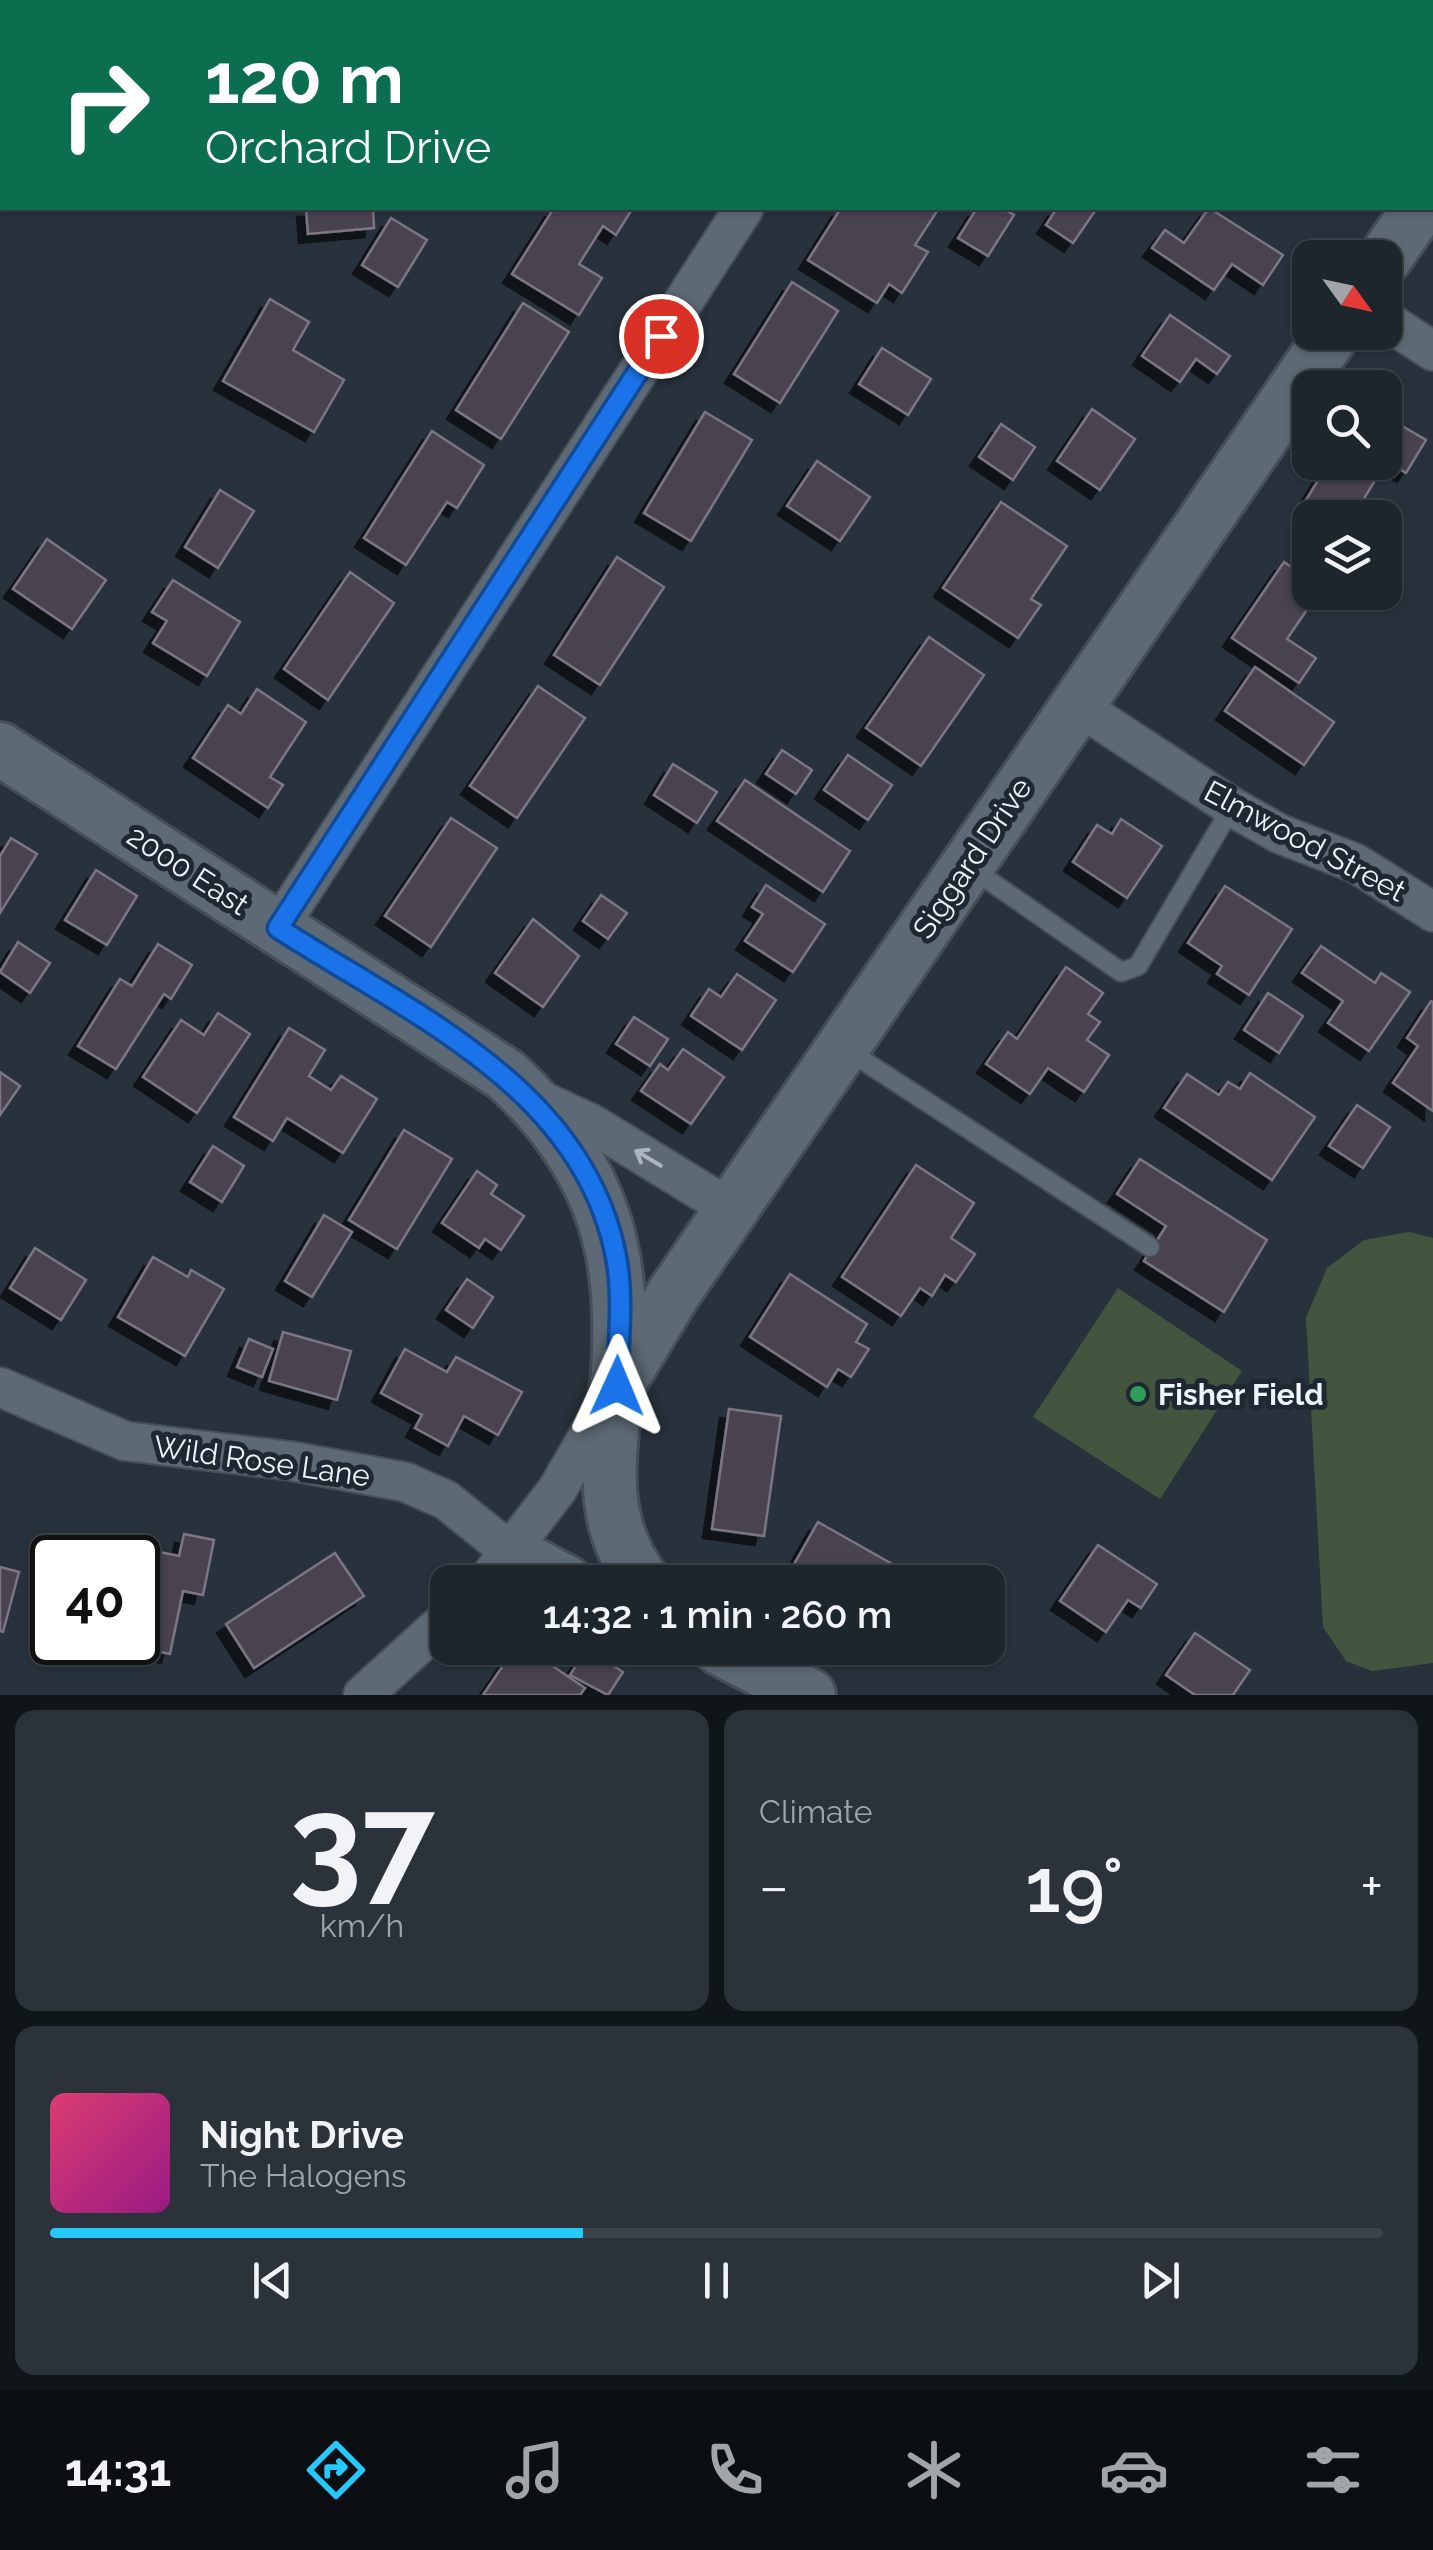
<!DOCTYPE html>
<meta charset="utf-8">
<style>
body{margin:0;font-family:Raleway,sans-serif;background:#2b3239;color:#f1f3f6;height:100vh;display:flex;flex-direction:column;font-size:38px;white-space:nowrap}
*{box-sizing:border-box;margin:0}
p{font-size:32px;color:#a1a5aa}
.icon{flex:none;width:55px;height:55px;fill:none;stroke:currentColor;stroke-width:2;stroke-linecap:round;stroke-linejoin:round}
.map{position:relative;height:1695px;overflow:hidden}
.details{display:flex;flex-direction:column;gap:15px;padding:15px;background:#101519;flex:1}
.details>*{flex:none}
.hud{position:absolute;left:0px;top:0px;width:1435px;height:210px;box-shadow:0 2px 8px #0004,0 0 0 2px #3c4349;background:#0b6e4f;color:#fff;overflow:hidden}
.needle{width:65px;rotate:123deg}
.fabs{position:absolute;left:1292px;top:240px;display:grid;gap:20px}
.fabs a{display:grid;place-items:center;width:110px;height:110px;border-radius:20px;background:#1e262d;box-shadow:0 2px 8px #0004,0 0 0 2px #3c4349;font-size:50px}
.speed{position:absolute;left:30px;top:1535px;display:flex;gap:20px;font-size:50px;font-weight:700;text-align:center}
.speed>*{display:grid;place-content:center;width:130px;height:130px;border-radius:50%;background:#1e262d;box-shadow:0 2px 8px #0004,0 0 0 2px #3c4349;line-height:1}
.speed .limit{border:5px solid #111;border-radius:15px;background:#fff;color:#111}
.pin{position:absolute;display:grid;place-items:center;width:85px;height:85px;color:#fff;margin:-42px;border:5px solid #fff;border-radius:50%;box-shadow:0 2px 10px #0007}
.me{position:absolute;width:110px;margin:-55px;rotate:1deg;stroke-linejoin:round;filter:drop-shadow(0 0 8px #0008)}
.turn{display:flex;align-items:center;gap:35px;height:210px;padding:0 40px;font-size:45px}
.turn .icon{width:130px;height:130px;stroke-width:2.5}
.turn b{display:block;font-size:70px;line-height:85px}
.big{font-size:75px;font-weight:600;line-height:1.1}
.details .card{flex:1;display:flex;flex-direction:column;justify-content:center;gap:15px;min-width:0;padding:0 35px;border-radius:20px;background:#2b3239}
.details .dial{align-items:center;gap:0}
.dial b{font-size:130px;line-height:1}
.song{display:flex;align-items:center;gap:30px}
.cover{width:120px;height:120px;border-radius:15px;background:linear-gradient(135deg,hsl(340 70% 55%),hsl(310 70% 35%))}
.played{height:10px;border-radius:5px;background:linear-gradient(90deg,#25c9fe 40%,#3c4349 40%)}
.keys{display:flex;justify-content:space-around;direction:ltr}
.heat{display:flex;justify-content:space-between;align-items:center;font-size:55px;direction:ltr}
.details .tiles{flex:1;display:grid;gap:15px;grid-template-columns:1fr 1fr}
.card:last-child{grid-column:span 2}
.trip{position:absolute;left:430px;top:1565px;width:575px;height:100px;border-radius:20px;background:#1e262d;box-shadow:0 2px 8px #0004,0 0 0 2px #3c4349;font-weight:600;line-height:100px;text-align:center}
.dock{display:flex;height:160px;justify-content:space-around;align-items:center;background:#0c0f12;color:#a1a5aa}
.dock .icon{width:70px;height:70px}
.dock .active{color:#25c9fe}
.dock b{font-size:45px;color:#f1f3f6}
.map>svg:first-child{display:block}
</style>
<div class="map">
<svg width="1433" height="1695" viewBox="0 0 1433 1695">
<defs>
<filter id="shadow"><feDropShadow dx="-9" dy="9" stdDeviation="0" flood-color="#0009"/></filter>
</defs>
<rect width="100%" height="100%" fill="#28323c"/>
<g fill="#42553f">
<polygon points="1409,1232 1433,1238 1433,1663 1372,1671 1346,1661 1323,1627 1306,1318 1327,1268 1364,1240"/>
<polygon points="1118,1288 1242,1371 1160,1499 1033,1417"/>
</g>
<g fill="#484350" stroke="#7b7684" stroke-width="2.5" filter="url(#shadow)">
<polygon points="360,0 479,0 360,2"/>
<polygon points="306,208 373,208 374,228 308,234"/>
<polygon points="554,208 631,211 616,235 603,226 579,264 602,278 579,315 512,274"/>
<polygon points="841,208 939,208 915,245 928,252 902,293 889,284 877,303 808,260"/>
<polygon points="977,208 1002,208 1014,215 988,256 958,238"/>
<polygon points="1057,208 1056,208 1097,208 1073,243 1046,225"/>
<polygon points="1209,208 1283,255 1263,285 1232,264 1214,290 1152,248 1165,230 1184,243"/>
<polygon points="391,218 427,240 398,287 362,265"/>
<polygon points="792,282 838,311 780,403 734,374"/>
<polygon points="270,299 309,322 293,350 344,380 314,432 223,381"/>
<polygon points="523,303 569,332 501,439 456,410"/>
<polygon points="1170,315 1230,356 1217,374 1196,359 1180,382 1142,356"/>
<polygon points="882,348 931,379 908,415 859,384"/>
<polygon points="1092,409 1135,439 1100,490 1057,461"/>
<polygon points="705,412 752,440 691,541 644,513"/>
<polygon points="1385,416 1426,440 1406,473 1387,461 1352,518 1334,518 1306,500 1329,462 1385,462"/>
<polygon points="1001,424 1035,447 1013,480 979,457"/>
<polygon points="432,431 484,465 457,508 447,502 406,565 364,538"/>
<polygon points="817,461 870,497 840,541 787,506"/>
<polygon points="220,490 254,511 218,568 185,547"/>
<polygon points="1001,502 1067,546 1031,599 1041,605 1018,638 943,588"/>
<polygon points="47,539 106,580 72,629 13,589"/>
<polygon points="617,557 664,587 600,685 554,655"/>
<polygon points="1284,562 1310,580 1310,592 1319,592 1287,639 1316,658 1299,683 1232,638"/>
<polygon points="350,572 394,603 328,700 284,669"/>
<polygon points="173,580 240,622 207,676 153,643 167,621 152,612"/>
<polygon points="929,637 984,675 921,766 866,728"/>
<polygon points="1255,667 1334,722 1304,765 1225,711"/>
<polygon points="538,686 585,718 517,818 470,786"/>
<polygon points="257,689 306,722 270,777 283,785 268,808 193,758 228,705 241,714"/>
<polygon points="782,750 812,770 796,794 766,774"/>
<polygon points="848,755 892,785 868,820 824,790"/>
<polygon points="673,764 717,792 697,823 654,795"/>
<polygon points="745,780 850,851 823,892 717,821"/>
<polygon points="451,818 497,848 431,947 385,916"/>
<polygon points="1121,819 1162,846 1127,898 1073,862 1097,825 1112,834"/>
<polygon points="11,838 37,854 0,913 0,856"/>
<polygon points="96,870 137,896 107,945 65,920"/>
<polygon points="766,885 825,924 793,972 745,941 763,914 752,907"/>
<polygon points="1225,886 1292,929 1249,995 1217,974 1222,966 1188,943"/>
<polygon points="601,895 627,913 608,939 583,921"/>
<polygon points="533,919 579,956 543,1007 495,973"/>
<polygon points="18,942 50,963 30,993 0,972"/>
<polygon points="158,944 192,965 171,999 164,994 116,1069 78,1046 120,979 132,986"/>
<polygon points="1321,946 1375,983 1381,973 1410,992 1369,1051 1328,1023 1343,1001 1302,973"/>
<polygon points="1066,967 1103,993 1088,1014 1100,1022 1087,1040 1109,1055 1084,1092 1048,1068 1030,1094 986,1064 1008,1032 1017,1039"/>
<polygon points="737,974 776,1000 742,1050 691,1016 709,989 721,997"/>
<polygon points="1268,993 1303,1016 1279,1053 1244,1030"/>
<polygon points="1431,1001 1433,1002 1433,1111 1393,1083 1418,1046 1407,1038"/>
<polygon points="218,1013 250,1034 197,1113 143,1077 181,1020 204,1035"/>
<polygon points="634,1017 668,1039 650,1066 616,1044"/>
<polygon points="289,1028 325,1050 309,1076 331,1090 341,1076 377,1099 343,1153 287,1118 273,1141 234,1117"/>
<polygon points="683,1049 724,1077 691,1124 641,1091 660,1064 668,1070"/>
<polygon points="0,1072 20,1086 0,1115"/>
<polygon points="1250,1073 1315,1117 1272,1180 1164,1108 1187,1074 1219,1095 1228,1082 1240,1089"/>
<polygon points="1357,1105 1390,1127 1363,1168 1329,1146"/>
<polygon points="404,1130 452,1159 397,1249 349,1220"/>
<polygon points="213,1146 244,1166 222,1202 190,1182"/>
<polygon points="1140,1159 1267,1240 1224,1312 1144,1261 1166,1226 1117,1194"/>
<polygon points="916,1165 974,1203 951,1238 975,1254 956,1282 945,1275 932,1296 920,1288 901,1316 842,1277"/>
<polygon points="477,1171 497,1185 491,1194 524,1216 501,1250 485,1239 479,1248 442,1223"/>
<polygon points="324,1215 352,1232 312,1297 285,1281"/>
<polygon points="35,1248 86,1280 61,1320 10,1288"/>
<polygon points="153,1257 188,1277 191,1270 224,1289 185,1356 118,1317"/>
<polygon points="790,1274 867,1324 856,1342 869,1349 851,1377 838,1369 827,1387 750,1337"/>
<polygon points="467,1279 493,1297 473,1328 446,1310"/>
<polygon points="283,1332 351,1351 337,1400 269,1381"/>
<polygon points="249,1339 273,1349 262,1377 237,1367"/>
<polygon points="405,1349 447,1372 456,1357 522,1392 498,1435 464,1416 448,1446 415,1428 422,1415 381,1393"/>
<polygon points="729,1409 781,1416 764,1536 712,1529"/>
<polygon points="818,1522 908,1573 903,1582 821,1582 793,1566"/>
<polygon points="184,1534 214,1540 203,1595 183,1591 170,1654 114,1642 138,1642 138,1558 73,1558 74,1548 99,1553 102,1540 179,1556"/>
<polygon points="1098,1545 1157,1584 1141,1608 1128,1600 1106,1632 1060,1601"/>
<polygon points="335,1553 364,1596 254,1668 226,1624"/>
<polygon points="0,1567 19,1572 3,1632 0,1631"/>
<polygon points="1195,1633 1250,1670 1233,1695 1195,1695 1166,1675"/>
<polygon points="515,1648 526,1648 585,1688 580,1695 483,1695"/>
<polygon points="587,1649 623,1672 608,1695 570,1675"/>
</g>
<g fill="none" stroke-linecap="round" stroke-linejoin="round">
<g stroke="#464e57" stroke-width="22">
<g id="lane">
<polyline points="610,2 612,0"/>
<polyline points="971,868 1121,972 1138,966 1232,807"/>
<polyline points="847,1050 1150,1247"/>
</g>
</g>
<g stroke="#464e57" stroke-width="42">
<g id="street">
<polyline points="1396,0 1400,2"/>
<polyline points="865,2 867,0"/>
<polyline points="1432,23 1433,23"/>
<polyline points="1385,320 1433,351"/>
<polyline points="1077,705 1232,807 1280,834 1355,863 1433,912"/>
<polyline points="278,928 744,208"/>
<polyline points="534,1097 592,1124 731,1209"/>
<polyline points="0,1387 125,1441 291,1461 405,1482 446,1500 512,1553"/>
<polyline points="486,1582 557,1490 608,1402"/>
<polyline points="363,1695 448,1618"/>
</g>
</g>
<g stroke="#464e57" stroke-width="58">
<g id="secondary">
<polyline points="1385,258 1420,208"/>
<path d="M0,749L506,1075C605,1166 630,1260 616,1392C609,1462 598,1522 644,1582"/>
<polyline points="617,1387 674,1293 1334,332"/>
<polyline points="512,1553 566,1582"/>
<polyline points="719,1648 809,1695"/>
</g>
</g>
<use href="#lane" stroke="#5d6974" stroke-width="18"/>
<use href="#street" stroke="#5d6974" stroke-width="38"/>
<use href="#secondary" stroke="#5d6974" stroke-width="52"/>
</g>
<defs><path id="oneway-shaft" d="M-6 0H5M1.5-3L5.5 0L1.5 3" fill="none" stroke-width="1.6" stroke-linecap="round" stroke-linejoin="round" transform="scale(2.5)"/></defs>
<use stroke="#acb5be" href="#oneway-shaft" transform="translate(648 1158) rotate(-149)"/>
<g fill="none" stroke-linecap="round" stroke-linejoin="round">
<g stroke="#114b97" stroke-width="25">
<path id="route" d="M617,1386C618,1345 624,1298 616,1257C584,1087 409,1013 278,928L661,336"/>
</g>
<use href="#route" stroke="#1a73e8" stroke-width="18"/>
</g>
<circle fill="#2e9e5b" stroke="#1f2832" stroke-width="4" cx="1138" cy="1394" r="10"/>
<g text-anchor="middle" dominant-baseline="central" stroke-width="10" stroke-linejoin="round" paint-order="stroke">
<g font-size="30" fill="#edf4fa" stroke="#1f2832">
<text transform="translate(1305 841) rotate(28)">Elmwood Street</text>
<text transform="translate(972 858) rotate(-56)">Siggard Drive</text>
<text transform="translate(188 870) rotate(33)">2000 East</text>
<text transform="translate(262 1461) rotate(8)">Wild Rose Lane</text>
</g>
<g font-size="30" font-weight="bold" fill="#edf4fa" stroke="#1f2832" text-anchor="start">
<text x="1158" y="1394">Fisher Field</text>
</g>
</g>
</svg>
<div class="fabs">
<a><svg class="needle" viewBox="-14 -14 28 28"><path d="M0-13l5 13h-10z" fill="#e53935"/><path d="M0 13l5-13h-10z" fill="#a1a5aa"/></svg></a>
<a><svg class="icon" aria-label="search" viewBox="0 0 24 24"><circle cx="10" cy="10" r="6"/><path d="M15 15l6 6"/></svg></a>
<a><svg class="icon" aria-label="layers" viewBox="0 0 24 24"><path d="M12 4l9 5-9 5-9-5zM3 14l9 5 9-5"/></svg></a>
</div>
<div class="speed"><div class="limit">40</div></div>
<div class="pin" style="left:661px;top:336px;background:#d93025"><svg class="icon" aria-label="arrive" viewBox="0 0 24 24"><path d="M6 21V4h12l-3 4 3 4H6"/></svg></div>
<svg class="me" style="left:617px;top:1386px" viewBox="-20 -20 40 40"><path d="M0-17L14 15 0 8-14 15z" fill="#1a73e8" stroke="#fff" stroke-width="4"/></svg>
<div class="trip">14:32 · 1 min · 260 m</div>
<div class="hud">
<div class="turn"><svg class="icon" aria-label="right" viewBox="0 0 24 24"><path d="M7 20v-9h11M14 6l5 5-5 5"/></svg><div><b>120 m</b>Orchard Drive</div></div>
</div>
</div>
<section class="details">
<div class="tiles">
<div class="card dial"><b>37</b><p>km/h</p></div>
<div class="card"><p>Climate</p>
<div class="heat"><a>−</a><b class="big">19°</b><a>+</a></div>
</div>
<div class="card">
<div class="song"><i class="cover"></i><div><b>Night Drive</b><p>The Halogens</p></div></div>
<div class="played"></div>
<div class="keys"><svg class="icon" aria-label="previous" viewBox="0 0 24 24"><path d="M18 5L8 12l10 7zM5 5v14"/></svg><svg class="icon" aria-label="pause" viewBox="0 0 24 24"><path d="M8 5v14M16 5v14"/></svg><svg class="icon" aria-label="next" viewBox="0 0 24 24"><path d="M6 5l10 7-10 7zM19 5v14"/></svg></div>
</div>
</div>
</section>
<nav class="dock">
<b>14:31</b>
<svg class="icon active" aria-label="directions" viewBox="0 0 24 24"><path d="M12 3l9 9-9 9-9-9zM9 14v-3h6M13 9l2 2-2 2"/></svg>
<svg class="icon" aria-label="music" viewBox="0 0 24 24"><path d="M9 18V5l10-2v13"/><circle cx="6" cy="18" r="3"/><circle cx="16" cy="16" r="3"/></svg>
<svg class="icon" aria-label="phone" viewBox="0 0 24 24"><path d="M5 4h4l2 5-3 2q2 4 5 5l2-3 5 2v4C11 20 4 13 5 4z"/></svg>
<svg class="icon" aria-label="climate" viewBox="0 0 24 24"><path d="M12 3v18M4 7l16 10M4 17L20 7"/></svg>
<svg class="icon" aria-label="car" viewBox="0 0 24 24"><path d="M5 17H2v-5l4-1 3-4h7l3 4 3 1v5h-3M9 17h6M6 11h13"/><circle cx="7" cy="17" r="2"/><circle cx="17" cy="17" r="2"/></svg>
<svg class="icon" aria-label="filters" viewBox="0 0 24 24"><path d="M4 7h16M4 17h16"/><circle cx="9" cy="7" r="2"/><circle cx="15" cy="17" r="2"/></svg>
</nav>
